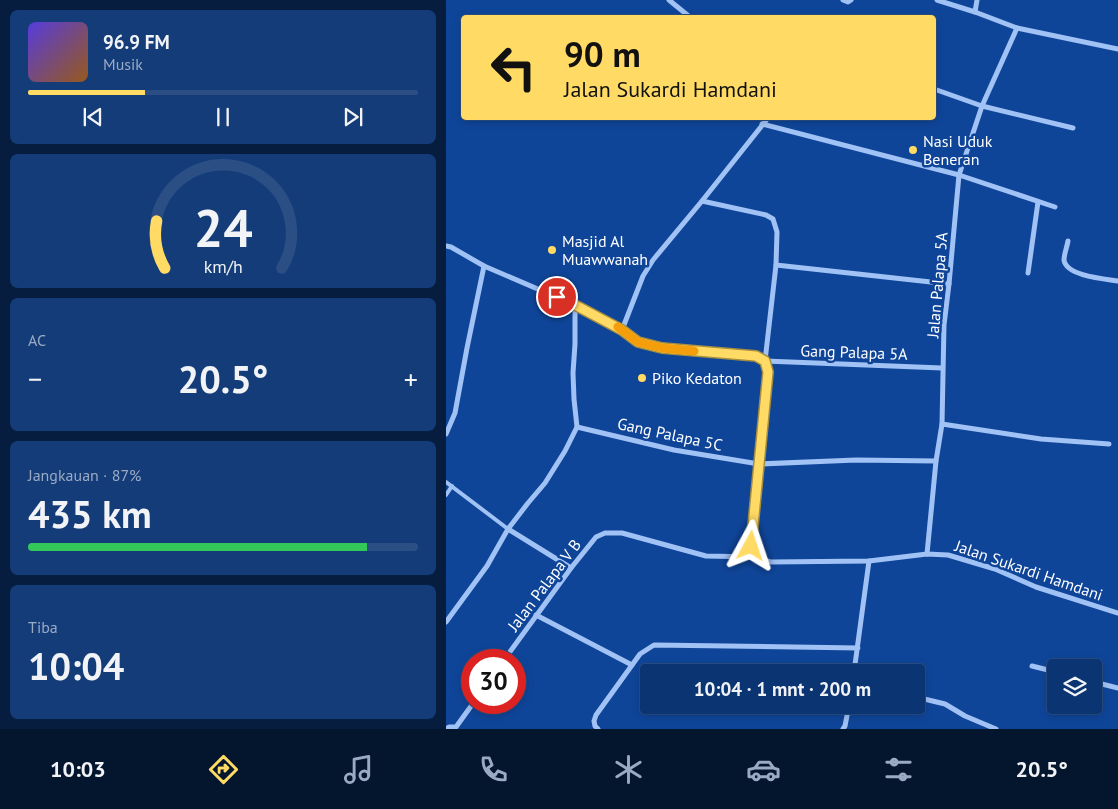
<!DOCTYPE html>
<html lang="id">
<meta charset="utf-8">
<style>
body{margin:0;font-family:"PT Sans",sans-serif;background:#143c78;color:#f1f3f6;height:100vh;display:flex;flex-direction:column;font-size:19px;white-space:nowrap}
*{box-sizing:border-box;margin:0}
p{font-size:16px;color:#9aaac4}
.icon{flex:none;width:28px;height:28px;fill:none;stroke:currentColor;stroke-width:2;stroke-linecap:round;stroke-linejoin:round}
.map{position:relative;flex:1;overflow:hidden}
.drawer{display:flex;flex-direction:column;gap:10px;padding:10px;background:#061d3f;width:446px}
.drawer>*{flex:none}
.guide{position:absolute;left:15px;top:15px;width:475px;height:105px;border-radius:5px;box-shadow:0 2px 8px #0003,0 0 0 1px #2b4f85;background:#ffda64;color:#111;overflow:hidden}
.buttons{position:absolute;left:601px;top:659px;display:grid;gap:10px}
.buttons a{display:grid;place-items:center;width:55px;height:55px;border-radius:5px;background:#0b3473;box-shadow:0 2px 8px #0003,0 0 0 1px #2b4f85;font-size:25px}
.speed{position:absolute;left:15px;top:649px;display:flex;gap:10px;font-size:25px;font-weight:700;text-align:center}
.speed>*{display:grid;place-content:center;width:65px;height:65px;border-radius:50%;background:#0b3473;box-shadow:0 2px 8px #0003,0 0 0 1px #2b4f85;line-height:1}
.speed .limit{border:8px solid #d22;background:#fff;color:#111}
.pin{position:absolute;display:grid;place-items:center;width:42px;height:42px;color:#fff;margin:-21px;border:2px solid #fff;border-radius:50%;box-shadow:0 1px 5px #0007}
.me{position:absolute;width:55px;margin:-28px;rotate:5deg;stroke-linejoin:round;filter:drop-shadow(0 0 4px #0008)}
.turn{display:flex;align-items:center;gap:18px;height:105px;padding:0 20px;font-size:22px}
.turn .icon{width:65px;height:65px;stroke-width:2.5}
.turn b{display:block;font-size:35px;line-height:42px}
.big{font-size:38px;font-weight:700;line-height:1.1}
.drawer .widget{flex:1;display:flex;flex-direction:column;justify-content:center;gap:8px;min-width:0;padding:0 18px;border-radius:8px;background:#143c78}
.drawer .dial{align-items:center;gap:0}
.dial svg{height:130px;overflow:visible;fill:none;stroke:#2b4f85;stroke-width:7;stroke-linecap:round;text-anchor:middle}
.dial text{fill:#f1f3f6;stroke:none}
.song{display:flex;align-items:center;gap:15px}
.cover{width:60px;height:60px;border-radius:8px;background:linear-gradient(135deg,hsl(250 70% 55%),hsl(30 70% 35%))}
.played{height:5px;border-radius:2px;background:linear-gradient(90deg,#ffda64 30%,#2b4f85 30%)}
.keys{display:flex;justify-content:space-around;direction:ltr}
.heat{display:flex;justify-content:space-between;align-items:center;font-size:28px;direction:ltr}
.charge{height:8px;border-radius:4px;background:linear-gradient(90deg,#34c759 87%,#2b4f85 0)}
.trip{position:absolute;left:194px;top:664px;width:285px;height:50px;border-radius:5px;background:#0b3473;box-shadow:0 2px 8px #0003,0 0 0 1px #2b4f85;font-weight:700;line-height:50px;text-align:center}
.tab-bar{display:flex;height:80px;justify-content:space-around;align-items:center;background:#04152e;color:#9aaac4}
.tab-bar .icon{width:35px;height:35px}
.tab-bar .current{color:#ffda64}
.tab-bar b{font-size:22px;color:#f1f3f6}
main{display:flex;flex:1;min-height:0}
.map>svg:first-child{display:block}
</style>
<main>
<section class="drawer">
<div class="widget">
<div class="song"><i class="cover"></i><div><b>96.9 FM</b><p>Musik</p></div></div>
<div class="played"></div>
<div class="keys"><svg class="icon" aria-label="previous" viewBox="0 0 24 24"><path d="M18 5L8 12l10 7zM5 5v14"/></svg><svg class="icon" aria-label="pause" viewBox="0 0 24 24"><path d="M8 5v14M16 5v14"/></svg><svg class="icon" aria-label="next" viewBox="0 0 24 24"><path d="M6 5l10 7-10 7zM19 5v14"/></svg></div>
</div>
<div class="widget dial"><svg viewBox="0 0 100 80">
<path d="M14 69A42 42 0 1 1 86 69"/>
<path d="M14 69A42 42 0 0 1 9 40" stroke="#ffda64"/>
<text x="50" y="56" font-size="32" font-weight="700">24</text>
<text x="50" y="72" font-size="11">km/h</text>
</svg></div>
<div class="widget"><p>AC</p>
<div class="heat"><a>−</a><b class="big">20.5°</b><a>+</a></div>
</div>
<div class="widget"><p>Jangkauan · 87%</p><b class="big">435 km</b><div class="charge"></div></div>
<div class="widget"><p>Tiba</p><b class="big">10:04</b></div>
</section>
<div class="map">
<svg width="672" height="729" viewBox="0 0 672 729">
<rect width="100%" height="100%" fill="#0f4599"/>
<g fill="none" stroke-linecap="round" stroke-linejoin="round">
<g stroke="#a1c2f5" stroke-width="4">
<polyline points="0,482 62,529"/>
<polyline points="0,495 6,486"/>
</g>
<g stroke="#a1c2f5" stroke-width="5">
<polyline points="223,0 245,18"/>
<polyline points="397,0 402,2 405,0"/>
<polyline points="491,0 529,12 571,28 672,49"/>
<polyline points="529,12 531,0"/>
<polyline points="488,89 536,106 627,128"/>
<polyline points="316,124 513,175 609,207"/>
<polyline points="256,201 320,215 327,219 331,232 330,265 319,361 496,368"/>
<path d="M622,241C621,247 618,254 618,260C620,276 659,279 672,281"/>
<polyline points="0,246 5,247 38,266 129,305 176,330 193,342 216,348 310,357 319,361 322,372 305,546 310,557"/>
<polyline points="330,265 503,284"/>
<polyline points="582,273 592,202"/>
<polyline points="176,330 197,276 207,260 256,201 322,118"/>
<polyline points="496,424 595,439 663,444"/>
<polyline points="131,427 228,450 313,464 410,460 490,461"/>
<polyline points="0,434 9,413 21,348 38,266"/>
<polyline points="62,529 125,568"/>
<polyline points="481,554 490,461 496,424 498,325 503,284 513,175 536,106 571,28"/>
<polyline points="90,615 186,665"/>
<polyline points="0,622 41,566 62,529 82,503 99,483 119,451 131,427 128,399 127,373 129,344 129,305"/>
<polyline points="58,660 125,568 150,537 159,533 176,533 260,556 310,557 325,562 423,561 481,554 502,555 549,569 590,587 672,613"/>
<polyline points="586,666 610,672"/>
<polyline points="408,672 423,561"/>
<polyline points="648,682 672,688"/>
<polyline points="470,697 499,704 519,716 550,729"/>
<polyline points="0,729 3,727 10,727 28,702"/>
<polyline points="152,729 149,726 148,721 150,715 194,654 208,645 412,648"/>
<polyline points="397,729 399,726 403,705"/>
</g>
</g>
<g fill="none" stroke-linecap="round" stroke-linejoin="round">
<g stroke="#a68e41" stroke-width="12">
<polyline id="route" points="111,297 129,305 176,330 192,342 216,348 310,356 319,361 322,372 305,546"/>
</g>
<use href="#route" stroke="#ffda64" stroke-width="9"/>
<polyline stroke="#f59e0b" stroke-width="9" points="172,327 192,342 216,348 248,351"/>
</g>
<g fill="#ffda64" stroke="#0f4599" stroke-width="2">
<circle cx="467" cy="150" r="5"/>
<circle cx="106" cy="250" r="5"/>
<circle cx="196" cy="378" r="5"/>
</g>
<g text-anchor="middle" dominant-baseline="central" stroke-width="5" stroke-linejoin="round" paint-order="stroke">
<g font-size="16" fill="#fff" stroke="#0f4599" text-anchor="start">
<text x="477" y="141">Nasi Uduk<tspan x="477" dy="18">Beneran</tspan></text>
<text x="116" y="241">Masjid Al<tspan x="116" dy="18">Muawwanah</tspan></text>
<text x="206" y="378">Piko Kedaton</text>
</g>
<g font-size="16" fill="#fff" stroke="#0f4599">
<text transform="translate(491 285) rotate(-85)">Jalan Palapa 5A</text>
<text transform="translate(408 352) rotate(2)">Gang Palapa 5A</text>
<text transform="translate(224 434) rotate(12)">Gang Palapa 5C</text>
<text transform="translate(583 570) rotate(19)">Jalan Sukardi Hamdani</text>
<text transform="translate(98 585) rotate(-53)">Jalan Palapa V B</text>
</g>
</g>
</svg>
<div class="buttons">
<a><svg class="icon" aria-label="layers" viewBox="0 0 24 24"><path d="M12 4l9 5-9 5-9-5zM3 14l9 5 9-5"/></svg></a>
</div>
<div class="speed"><div class="limit">30</div></div>
<div class="pin" style="left:111px;top:297px;background:#d93025"><svg class="icon" aria-label="arrive" viewBox="0 0 24 24"><path d="M6 21V4h12l-3 4 3 4H6"/></svg></div>
<svg class="me" style="left:305px;top:546px" viewBox="-20 -20 40 40"><path d="M0-17L14 15 0 8-14 15z" fill="#ffda64" stroke="#fff" stroke-width="4"/></svg>
<div class="trip">10:04 · 1 mnt · 200 m</div>
<div class="guide">
<div class="turn"><svg class="icon" aria-label="left" viewBox="0 0 24 24"><path d="M17 20v-9H6M10 6l-5 5 5 5"/></svg><div><b>90 m</b>Jalan Sukardi Hamdani</div></div>
</div>
</div>
</main>
<nav class="tab-bar">
<b>10:03</b>
<svg class="icon current" aria-label="directions" viewBox="0 0 24 24"><path d="M12 3l9 9-9 9-9-9zM9 14v-3h6M13 9l2 2-2 2"/></svg>
<svg class="icon" aria-label="music" viewBox="0 0 24 24"><path d="M9 18V5l10-2v13"/><circle cx="6" cy="18" r="3"/><circle cx="16" cy="16" r="3"/></svg>
<svg class="icon" aria-label="phone" viewBox="0 0 24 24"><path d="M5 4h4l2 5-3 2q2 4 5 5l2-3 5 2v4C11 20 4 13 5 4z"/></svg>
<svg class="icon" aria-label="climate" viewBox="0 0 24 24"><path d="M12 3v18M4 7l16 10M4 17L20 7"/></svg>
<svg class="icon" aria-label="car" viewBox="0 0 24 24"><path d="M5 17H2v-5l4-1 3-4h7l3 4 3 1v5h-3M9 17h6M6 11h13"/><circle cx="7" cy="17" r="2"/><circle cx="17" cy="17" r="2"/></svg>
<svg class="icon" aria-label="filters" viewBox="0 0 24 24"><path d="M4 7h16M4 17h16"/><circle cx="9" cy="7" r="2"/><circle cx="15" cy="17" r="2"/></svg>
<b>20.5°</b>
</nav>
